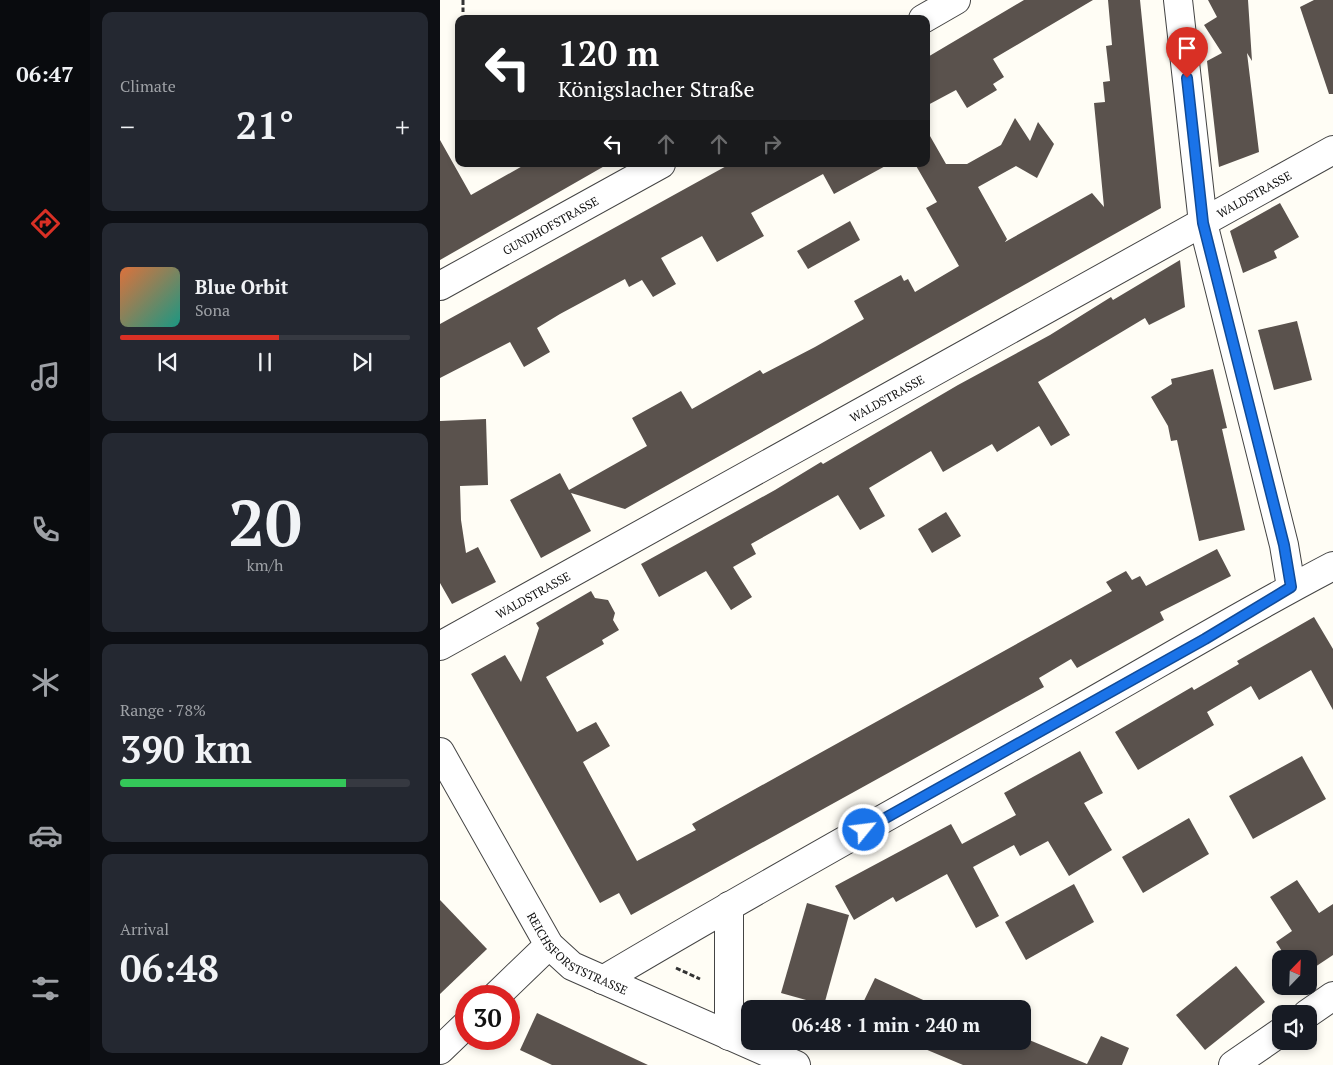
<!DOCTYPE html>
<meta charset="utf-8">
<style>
body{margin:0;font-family:"PT Serif",serif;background:#242831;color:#f1f3f6;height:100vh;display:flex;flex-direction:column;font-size:19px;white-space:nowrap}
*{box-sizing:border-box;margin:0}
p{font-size:16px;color:#9ea1a6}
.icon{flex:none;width:28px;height:28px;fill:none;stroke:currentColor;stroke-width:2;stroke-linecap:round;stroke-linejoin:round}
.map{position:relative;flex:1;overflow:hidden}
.panel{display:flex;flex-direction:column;gap:12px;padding:12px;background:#0d0f14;width:350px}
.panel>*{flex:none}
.hud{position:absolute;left:15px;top:15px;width:475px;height:152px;border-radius:10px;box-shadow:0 2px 8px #0003;background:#202124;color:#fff;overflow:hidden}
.needle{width:32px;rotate:23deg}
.fabs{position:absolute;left:832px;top:950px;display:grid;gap:10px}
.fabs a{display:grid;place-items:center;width:45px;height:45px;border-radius:10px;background:#171b24;box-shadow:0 2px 8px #0003;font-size:25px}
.speed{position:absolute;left:15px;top:985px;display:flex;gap:10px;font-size:25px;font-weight:700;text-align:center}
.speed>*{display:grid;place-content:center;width:65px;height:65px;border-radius:50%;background:#171b24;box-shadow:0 2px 8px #0003;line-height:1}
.speed .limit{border:8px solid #d22;background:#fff;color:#111}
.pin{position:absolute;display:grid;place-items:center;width:42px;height:42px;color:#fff;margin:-51px -21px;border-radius:50% 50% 50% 0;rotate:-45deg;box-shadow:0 0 5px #0007}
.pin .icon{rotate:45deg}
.me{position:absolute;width:55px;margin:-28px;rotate:61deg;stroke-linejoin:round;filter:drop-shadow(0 0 4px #0008)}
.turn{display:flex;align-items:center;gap:18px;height:105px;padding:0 20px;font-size:22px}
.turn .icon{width:65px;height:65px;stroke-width:2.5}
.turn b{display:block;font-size:35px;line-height:42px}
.lanes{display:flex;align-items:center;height:48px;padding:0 20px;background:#0003;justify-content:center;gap:25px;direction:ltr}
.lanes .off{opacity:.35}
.big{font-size:38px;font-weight:800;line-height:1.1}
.panel .widget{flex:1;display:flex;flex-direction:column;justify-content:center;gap:8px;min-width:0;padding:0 18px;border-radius:10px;background:#242831}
.panel .dial{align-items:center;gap:0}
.dial b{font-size:65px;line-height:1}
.song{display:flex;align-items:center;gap:15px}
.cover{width:60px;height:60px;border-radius:8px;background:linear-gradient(135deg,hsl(20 70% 55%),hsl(170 70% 35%))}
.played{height:5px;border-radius:2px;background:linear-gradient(90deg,#d93025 55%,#363941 55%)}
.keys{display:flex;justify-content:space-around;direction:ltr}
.heat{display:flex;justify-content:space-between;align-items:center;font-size:28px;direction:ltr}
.charge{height:8px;border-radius:4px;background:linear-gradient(90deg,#34c759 78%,#363941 0)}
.trip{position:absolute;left:301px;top:1000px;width:290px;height:50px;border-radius:10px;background:#171b24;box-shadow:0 2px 8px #0003;font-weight:800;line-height:50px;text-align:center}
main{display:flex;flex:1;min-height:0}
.dock{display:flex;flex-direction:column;width:90px;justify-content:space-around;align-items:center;background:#090b0e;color:#9ea1a6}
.dock .icon{width:35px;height:35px}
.dock .on{color:#d93025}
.dock b{font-size:22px;color:#f1f3f6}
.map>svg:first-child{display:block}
</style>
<main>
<nav class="dock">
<b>06:47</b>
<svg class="icon on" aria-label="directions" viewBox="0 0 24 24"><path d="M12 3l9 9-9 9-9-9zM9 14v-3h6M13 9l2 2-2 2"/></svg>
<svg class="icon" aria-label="music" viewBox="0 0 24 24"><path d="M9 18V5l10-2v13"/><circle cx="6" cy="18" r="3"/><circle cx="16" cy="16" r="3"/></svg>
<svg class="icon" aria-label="phone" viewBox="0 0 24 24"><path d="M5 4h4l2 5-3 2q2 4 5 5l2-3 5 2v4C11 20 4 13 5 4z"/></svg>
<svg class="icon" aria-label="climate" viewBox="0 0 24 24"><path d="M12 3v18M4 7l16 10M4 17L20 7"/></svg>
<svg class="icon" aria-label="car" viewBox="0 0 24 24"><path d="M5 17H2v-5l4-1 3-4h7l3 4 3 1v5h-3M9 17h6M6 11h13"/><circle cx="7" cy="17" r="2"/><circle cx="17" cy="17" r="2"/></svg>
<svg class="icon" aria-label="filters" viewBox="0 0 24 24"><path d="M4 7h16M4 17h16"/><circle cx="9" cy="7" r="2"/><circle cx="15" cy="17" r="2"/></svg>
</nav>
<section class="panel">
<div class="widget"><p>Climate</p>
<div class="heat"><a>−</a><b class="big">21°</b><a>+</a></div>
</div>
<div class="widget">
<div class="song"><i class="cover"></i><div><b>Blue Orbit</b><p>Sona</p></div></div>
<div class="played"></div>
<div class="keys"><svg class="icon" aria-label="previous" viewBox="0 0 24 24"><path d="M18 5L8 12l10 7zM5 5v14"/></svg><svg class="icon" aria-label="pause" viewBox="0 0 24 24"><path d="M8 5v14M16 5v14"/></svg><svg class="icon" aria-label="next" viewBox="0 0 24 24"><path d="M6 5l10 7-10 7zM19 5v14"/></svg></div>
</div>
<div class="widget dial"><b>20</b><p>km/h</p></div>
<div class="widget"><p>Range · 78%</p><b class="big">390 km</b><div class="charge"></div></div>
<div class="widget"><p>Arrival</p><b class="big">06:48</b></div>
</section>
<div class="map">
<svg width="893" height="1065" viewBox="0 0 893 1065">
<rect width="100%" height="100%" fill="#fffdf5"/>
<g fill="#5a524d">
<polygon points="584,0 653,0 553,59 564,77 553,84 557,90 527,108 516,90 486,106 486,58"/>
<polygon points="668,0 700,0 721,208 185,509 131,493 151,531 101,558 70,500 120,473 129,490 207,446 192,418 241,391 252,409 320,370 323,374 375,347 424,319 414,301 461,275 464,281 468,279 475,292 519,266 486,208 497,202 475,164 486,164 486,129 506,164 527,164 561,145 575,118 590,141 598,122 614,144 597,178 576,166 538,187 567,239 565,242 652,193 664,207 654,103 665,102 663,82 670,81 666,46 672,45"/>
<polygon points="768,0 808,0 812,61 807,53 819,152 779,167 767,61 782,53 764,25 777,17"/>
<polygon points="874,0 893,0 893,94 889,94 860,7"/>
<polygon points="0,140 31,195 86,164 168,164 0,260"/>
<polygon points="290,164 449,164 394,194 383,174 311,213 324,236 277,262 262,236 221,258 236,284 213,297 202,280 189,287 185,279 120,314 97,328 110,352 84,367 70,342 0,378 0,324"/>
<polygon points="840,203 859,237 834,251 837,258 803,273 790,231"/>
<polygon points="410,221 420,240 368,269 357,251"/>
<polygon points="740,260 745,307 709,325 705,318 598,382 630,435 611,446 599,426 557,452 552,444 503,472 491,451 429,488 445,516 420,530 398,495 311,544 316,554 293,567 312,597 291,610 266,571 219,597 201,564 335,490 381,462 383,464 518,385 610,335 671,297 673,300"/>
<polygon points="857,321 872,380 834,390 818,330"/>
<polygon points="773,369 787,428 782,429 805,530 759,541 737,440 731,441 728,426 711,397 732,384 731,379"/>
<polygon points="46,419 48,485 20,486 21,520 26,553 38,547 56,582 12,604 0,583 0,421"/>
<polygon points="506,512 521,536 492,553 478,529"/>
<polygon points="777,549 791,576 720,612 724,620 637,668 631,659 599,678 604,687 191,915 179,893 160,903 31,674 65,655 81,682 99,628 96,623 151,591 155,598 168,600 175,613 173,620 179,630 162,640 164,644 106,677 137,732 156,722 170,746 143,762 197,861 256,830 252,824 672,591 666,582 686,571 692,580 700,576 706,586"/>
<polygon points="874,617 893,649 893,710 871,670 819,700 811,686 767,712 774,725 698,770 675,732 752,687 754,690 799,664 797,661"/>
<polygon points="640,751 663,793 644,803 672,850 629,876 608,841 580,856 574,845 533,867 559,916 536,928 507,874 456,902 453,897 414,920 395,886 511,824 522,844 576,815 564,793"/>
<polygon points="862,756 886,799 813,839 789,796"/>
<polygon points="749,818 769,854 703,893 682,857"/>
<polygon points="857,880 879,913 893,904 893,955 869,971 869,959 847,959 836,942 852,931 830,897"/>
<polygon points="634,884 654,922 586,960 565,922"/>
<polygon points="0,900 47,949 0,994"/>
<polygon points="367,903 409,915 384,1005 341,993"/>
<polygon points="796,966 825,1002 765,1050 736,1015"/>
<polygon points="435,978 470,994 503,1009 420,1009"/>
<polygon points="97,1013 208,1065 112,1065 80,1050"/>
<polygon points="661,1036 689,1048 682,1065 523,1065 466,1041 575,1041 582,1045 582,1037 647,1064"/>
</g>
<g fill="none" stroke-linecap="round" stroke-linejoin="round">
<g stroke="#444" stroke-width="30">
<g id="minor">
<polyline points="738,0 763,223 844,545 851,587"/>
<polyline points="483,19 516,0"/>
<path id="s1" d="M0,286L221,164"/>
<path id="s2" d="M0,646L893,150"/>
<path id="s3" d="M0,752L109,945L132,966L356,1065"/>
<path d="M163,980C314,890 468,805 621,719C712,668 801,614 893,566"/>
<polyline points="56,996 109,945"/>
<polyline points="867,1014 893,996"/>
<polyline points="289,1036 289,906"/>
<polyline points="0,1050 26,1025"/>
<polyline points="793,1065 841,1032"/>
</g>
</g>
<g stroke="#333" stroke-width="3" stroke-dasharray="5 2.5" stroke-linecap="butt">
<polyline points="23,0 23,12"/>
<polyline points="236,968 260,979"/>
</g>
<use href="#minor" stroke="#fff" stroke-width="28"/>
</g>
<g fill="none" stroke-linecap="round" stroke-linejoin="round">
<g stroke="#114b97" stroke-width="12">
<polyline id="route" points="424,830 765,639 851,587 844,545 763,223 747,78"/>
</g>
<use href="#route" stroke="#1a73e8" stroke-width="9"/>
</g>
<g text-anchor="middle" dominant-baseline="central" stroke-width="5" stroke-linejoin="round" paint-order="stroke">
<g font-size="12" fill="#111" stroke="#fff">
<text stroke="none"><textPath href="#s2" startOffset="931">WALDSTRASSE</textPath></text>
<text stroke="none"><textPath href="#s1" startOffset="126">GUNDHOFSTRASSE</textPath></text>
<text stroke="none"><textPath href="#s2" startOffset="511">WALDSTRASSE</textPath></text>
<text stroke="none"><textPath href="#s2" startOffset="106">WALDSTRASSE</textPath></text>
<text stroke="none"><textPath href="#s3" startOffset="249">REICHSFORSTSTRASSE</textPath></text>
</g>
</g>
</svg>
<div class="fabs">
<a><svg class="needle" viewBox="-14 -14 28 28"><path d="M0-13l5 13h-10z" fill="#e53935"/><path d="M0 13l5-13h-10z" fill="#9ea1a6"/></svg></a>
<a><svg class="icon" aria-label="sound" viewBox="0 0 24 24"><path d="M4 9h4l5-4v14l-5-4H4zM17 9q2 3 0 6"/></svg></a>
</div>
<div class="speed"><div class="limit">30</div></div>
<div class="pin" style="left:747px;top:78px;background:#d93025"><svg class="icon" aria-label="arrive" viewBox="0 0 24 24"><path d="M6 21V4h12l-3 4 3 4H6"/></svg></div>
<svg class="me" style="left:424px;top:830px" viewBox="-20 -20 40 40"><circle r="17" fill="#1a73e8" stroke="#fff" stroke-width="3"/><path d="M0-11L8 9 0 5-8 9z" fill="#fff"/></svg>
<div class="trip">06:48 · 1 min · 240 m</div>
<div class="hud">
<div class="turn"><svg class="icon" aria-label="left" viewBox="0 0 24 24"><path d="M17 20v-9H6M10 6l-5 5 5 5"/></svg><div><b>120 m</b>Königslacher Straße</div></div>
<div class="lanes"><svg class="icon" aria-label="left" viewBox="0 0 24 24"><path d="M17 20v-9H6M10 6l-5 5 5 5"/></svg><svg class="icon off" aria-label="ahead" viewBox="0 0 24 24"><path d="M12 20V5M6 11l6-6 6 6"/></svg><svg class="icon off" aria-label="ahead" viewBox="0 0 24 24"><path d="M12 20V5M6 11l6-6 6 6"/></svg><svg class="icon off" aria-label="right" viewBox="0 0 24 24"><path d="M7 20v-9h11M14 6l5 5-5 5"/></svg></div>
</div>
</div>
</main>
